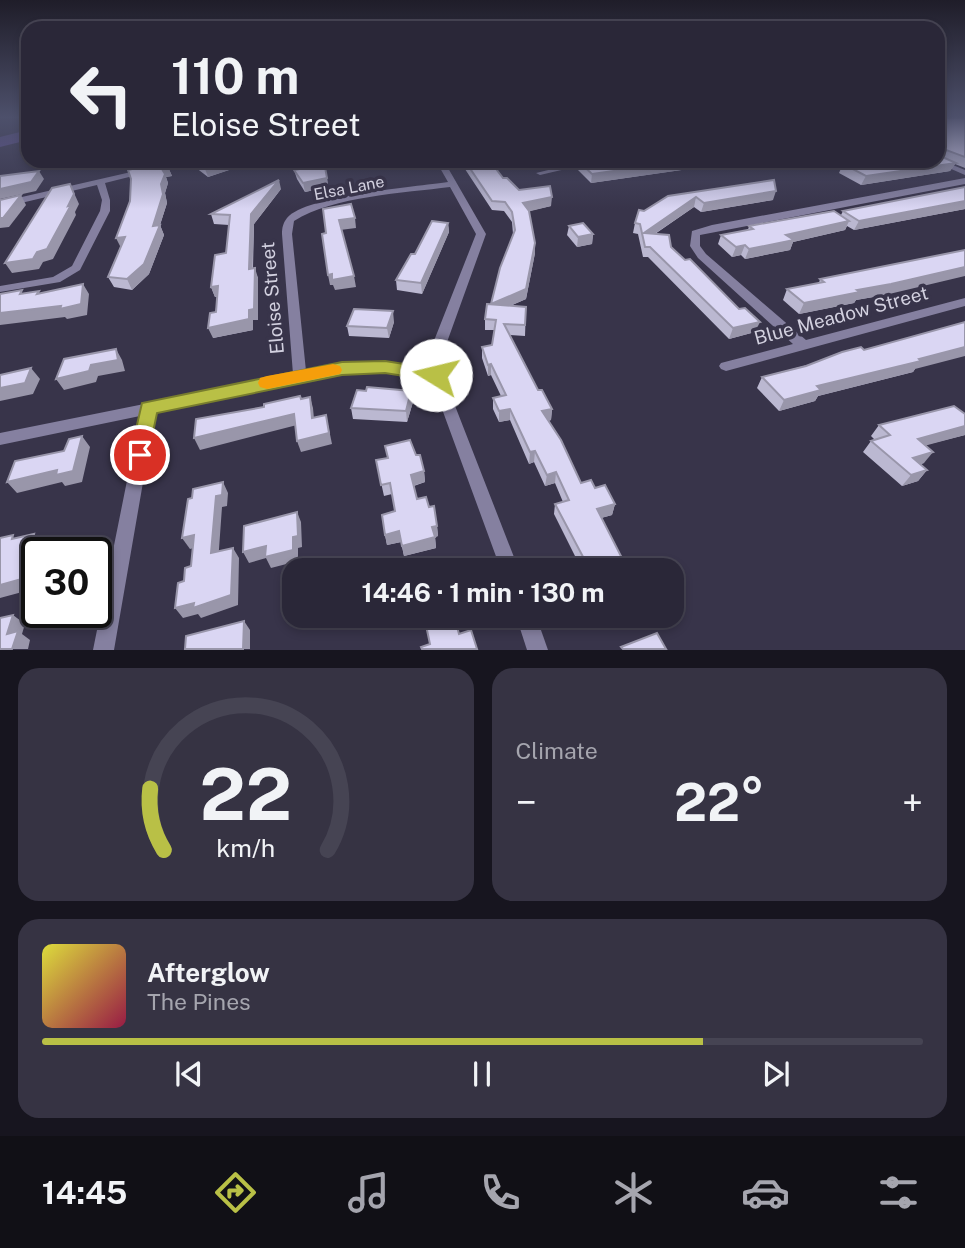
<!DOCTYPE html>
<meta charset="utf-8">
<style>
body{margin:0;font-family:"Public Sans",sans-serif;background:#363343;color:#f1f3f6;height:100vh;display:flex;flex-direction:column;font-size:26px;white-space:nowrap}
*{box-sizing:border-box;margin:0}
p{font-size:23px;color:#a5a5ae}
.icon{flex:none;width:38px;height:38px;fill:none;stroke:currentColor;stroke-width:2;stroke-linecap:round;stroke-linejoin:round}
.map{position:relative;height:650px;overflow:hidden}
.side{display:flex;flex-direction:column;gap:18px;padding:18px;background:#17151f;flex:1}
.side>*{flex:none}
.banner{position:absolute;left:21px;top:21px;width:924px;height:147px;border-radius:21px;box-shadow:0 4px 10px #0003,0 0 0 2px #464453;background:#2a2738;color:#f1f3f6;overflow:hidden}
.speed{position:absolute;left:21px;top:537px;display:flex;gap:14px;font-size:35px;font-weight:700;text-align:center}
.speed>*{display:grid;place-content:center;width:91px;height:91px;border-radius:50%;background:#2a2738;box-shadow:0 4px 10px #0003,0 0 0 2px #464453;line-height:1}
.speed .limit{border:4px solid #111;border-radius:10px;background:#fff;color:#111}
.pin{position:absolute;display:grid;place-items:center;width:60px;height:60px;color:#fff;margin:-30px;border:4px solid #fff;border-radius:50%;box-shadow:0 2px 7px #0007}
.me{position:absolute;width:77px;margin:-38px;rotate:279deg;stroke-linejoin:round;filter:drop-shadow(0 0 5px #0008)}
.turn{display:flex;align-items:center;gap:24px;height:147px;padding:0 35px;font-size:32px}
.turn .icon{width:91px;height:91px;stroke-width:2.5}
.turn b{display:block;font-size:49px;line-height:60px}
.big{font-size:52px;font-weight:700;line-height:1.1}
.side .widget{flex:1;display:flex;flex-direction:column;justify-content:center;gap:10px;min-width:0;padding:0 24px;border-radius:21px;background:#363343}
.side .dial{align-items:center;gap:0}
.dial svg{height:182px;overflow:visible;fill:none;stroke:#464453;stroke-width:7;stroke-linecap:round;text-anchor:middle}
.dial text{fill:#f1f3f6;stroke:none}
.song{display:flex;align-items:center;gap:21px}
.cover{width:84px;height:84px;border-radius:10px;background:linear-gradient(135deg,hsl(60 70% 55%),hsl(340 70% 35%))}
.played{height:7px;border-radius:4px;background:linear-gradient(90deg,#b9c046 75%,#464453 75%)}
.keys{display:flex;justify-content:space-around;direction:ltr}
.heat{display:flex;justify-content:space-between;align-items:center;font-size:38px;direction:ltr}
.side .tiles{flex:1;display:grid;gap:18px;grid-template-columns:1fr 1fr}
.widget:last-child{grid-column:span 2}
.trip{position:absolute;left:282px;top:558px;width:402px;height:70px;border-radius:21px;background:#2a2738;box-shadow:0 4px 10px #0003,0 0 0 2px #464453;font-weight:700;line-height:70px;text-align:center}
.menu{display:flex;height:112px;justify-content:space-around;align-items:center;background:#111016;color:#a5a5ae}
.menu .icon{width:49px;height:49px}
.menu .on{color:#b9c046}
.menu b{font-size:32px;color:#f1f3f6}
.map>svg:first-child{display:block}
</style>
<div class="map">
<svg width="965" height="650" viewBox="0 0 965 650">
<rect width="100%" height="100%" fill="#38344a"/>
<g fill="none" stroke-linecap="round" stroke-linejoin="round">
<polygon fill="#605195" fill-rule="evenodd" points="28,130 28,140 0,147 0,137"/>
<g fill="#8580a0" fill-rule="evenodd">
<polygon points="938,159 965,170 965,175 933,161 938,161"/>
<polygon points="179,161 193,161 105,183 110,200 110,211 80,270 60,282 0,292 0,286 53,277 72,266 100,211 102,200 97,185 0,208 0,202"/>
<path d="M436,161H444L486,234L442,356L443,375L519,570H501L431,379L385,372L342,374L155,413L114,650H93L140,416L0,445V433L293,374L282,234C282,228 283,223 287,218C307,195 415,187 448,182ZM450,187L476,234L428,356L429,369L385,362L342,364L306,371L292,234L294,221C334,196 404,193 450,187Z"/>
<polygon points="585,161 600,161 540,175 536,173"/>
<polygon points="965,178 965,184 700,235 700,246 706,254 806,340 965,298 965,306 726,371 721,369 719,366 721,363 793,344 698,258 690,246 692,231 712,225"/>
<polygon points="516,616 536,616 548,650 527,650"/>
</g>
</g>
<g fill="#bbb8d1">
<polygon points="938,118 965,118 965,168 955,164 950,171 861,185 839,173 843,164 938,161"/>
<polygon points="189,161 243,161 244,165 208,177 191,164"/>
<polygon points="461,161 490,161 503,178 519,190 551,206 529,211 535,253 526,299 510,306 526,307 525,336 510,335 538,390 552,409 551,420 548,421 581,483 595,488 615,504 612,515 601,518 628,570 582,570 554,514 555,504 563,502 555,483 545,486 534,462 529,464 510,420 499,422 493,409 493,398 501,396 491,375 488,376 482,358 482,347 492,345 495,330 485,330 485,319 491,305 513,234 512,222 504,211 492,210 461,163"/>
<polygon points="578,161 744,161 591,183 577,169"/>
<polygon points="168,167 172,176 166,177 168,183 165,193 167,203 160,225 164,235 149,274 132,290 114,287 108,277 121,248"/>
<polygon points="321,167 327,176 328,187 305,192 297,179 294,170"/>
<polygon points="965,187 965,209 854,230 847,226 845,230 793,242 790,250 745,259 741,255 732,257 718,244 721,235 748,230 749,226 841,215 843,211"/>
<polygon points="281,189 254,224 253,268 258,278 258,320 253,320 253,330 213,338 217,297 215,297 211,287 226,253 229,225 214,224 211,214"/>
<polygon points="668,196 773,200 701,212 694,207 655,234 671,247 755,332 729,339 648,257 643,257 638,234 633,233 635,223 644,211"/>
<polygon points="448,223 449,232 422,294 397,290 396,280 415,254"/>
<polygon points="569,226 593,234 592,244 577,247 567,235"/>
<polygon points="820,279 885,295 856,300 854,303 799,314 783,300 787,289 819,283"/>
<polygon points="394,322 389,338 349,336 347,326"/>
<polygon points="864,350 915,369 913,372 818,396 815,401 779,411 757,388 762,377"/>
<polygon points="366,391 411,391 413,402 407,422 353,419 351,408"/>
<polygon points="965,414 965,435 925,445 924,463 921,464 927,470 918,481 902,486 863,452 871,441 875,440 871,436 879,425"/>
<polygon points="416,455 424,471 425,482 414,486 417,499 429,507 437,526 438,536 435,537 436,548 404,556 401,542 387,545 385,535 395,511 392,494 384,496 376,460 388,458"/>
<polygon points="604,616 643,616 643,618 610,629"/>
</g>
<g fill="#9996aa">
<polygon points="125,161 163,161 128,170"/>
<polygon points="227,161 243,161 244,165 208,177 205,169"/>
<polygon points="685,161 744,161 591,183 592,174"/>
<polygon points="956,163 950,171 861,185 866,176"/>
<polygon points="168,167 172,176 166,177 168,183 165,193 167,203 160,225 164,235 149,274 132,290 127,279 153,226 161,184 162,169"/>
<polygon points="325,167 328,187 305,192 303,183"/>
<polygon points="39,171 44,179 36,191 0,199 0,189"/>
<polygon points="279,180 281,189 254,224 252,279 249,269 251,214"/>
<polygon points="70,184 79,204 75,212 76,215 53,259 43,262 39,269 12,273 5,263 68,206"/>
<polygon points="776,191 773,200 701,212 704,203"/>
<polygon points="21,195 26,205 9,227 0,228 0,218"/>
<polygon points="552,197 551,206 523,213 523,203"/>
<polygon points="696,197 694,207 644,241 644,233"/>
<polygon points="965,201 965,209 854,230 859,221"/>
<polygon points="355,218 356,228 340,230 339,220"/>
<polygon points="849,221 845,230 793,242 790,250 745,259 749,249 786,235"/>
<polygon points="448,223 449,232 422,294 421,283"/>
<polygon points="593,234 592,244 577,247 578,237"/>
<polygon points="125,237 121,248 116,238"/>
<polygon points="535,243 535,253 526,299 491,314 491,304"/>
<polygon points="745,245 741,255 732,257 736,247"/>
<polygon points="965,267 965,276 885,295 856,300 854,303 799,314 804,303 857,290"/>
<polygon points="255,268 258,278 258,320 253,320 253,330 213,338 208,328 249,310"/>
<polygon points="332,274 354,276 356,287 335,290 333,285 330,285 328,275"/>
<polygon points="83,284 89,294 87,315 67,319 65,317 0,325 0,313"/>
<polygon points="218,286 222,296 215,297 211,287"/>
<polygon points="393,311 394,322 389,338 387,328"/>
<polygon points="760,322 755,332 729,339 733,328"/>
<polygon points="965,347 965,356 915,369 913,372 818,396 815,401 779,411 784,400 817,386"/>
<polygon points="116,349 122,360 125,371 98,376 96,382 64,390 56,379 91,365"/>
<polygon points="491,364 491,375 488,376 488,365"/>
<polygon points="31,368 40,379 33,394 0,401 0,388"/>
<polygon points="411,391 413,402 407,422 406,411"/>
<polygon points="310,397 313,408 315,430 312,418"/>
<polygon points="510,409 510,420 499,422 499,411"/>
<polygon points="552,409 551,420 541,423 542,411"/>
<polygon points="294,414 297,425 200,450 194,438"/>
<polygon points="326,415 332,444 301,452 297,441"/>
<polygon points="965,426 965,435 909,450 918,439"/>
<polygon points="82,436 90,447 82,482 65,486 62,482 17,493 7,482 57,470"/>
<polygon points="535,451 534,462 529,464 530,452"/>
<polygon points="933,452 924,463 904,469 913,458"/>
<polygon points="927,470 918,481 902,486 911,475"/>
<polygon points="424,471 425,482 412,486 411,475"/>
<polygon points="556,472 555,483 545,486 547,475"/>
<polygon points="223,482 228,493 227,506 222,507 218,563 211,553 216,496"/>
<polygon points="615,504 612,515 594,520 597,509"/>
<polygon points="297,512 301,522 302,547 298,548 298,561 271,568 266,558 249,563 243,552 293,537"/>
<polygon points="437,526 438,536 435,537 436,548 404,556 402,546 432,527"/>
<polygon points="399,531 401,542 387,545 385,535"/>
<polygon points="34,534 54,553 37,553 29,548"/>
<polygon points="194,535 201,546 190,549 182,538"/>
<polygon points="233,548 239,558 238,605 201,618 198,614 183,618 175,608"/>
<polygon points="37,574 37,588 0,598 0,585"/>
<polygon points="13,615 25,624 22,634 30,640 28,649 12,649 7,634"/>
<polygon points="624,616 643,616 643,618 610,629 614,620"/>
<polygon points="244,621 250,630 250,649 243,649"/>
</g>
<g fill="#dad6f3" stroke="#9996aa" stroke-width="2">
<polygon points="938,118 965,118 965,157 941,148 938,150"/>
<polygon points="938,155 956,163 866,176 843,164 864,161 938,161"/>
<polygon points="165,161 168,167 162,169 165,174 161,184 163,194 153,226 160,225 144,264 127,279 108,277 125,237 116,238 130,201 131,179 128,170"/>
<polygon points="194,161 227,161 205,169"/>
<polygon points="320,161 320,167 325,167 327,178 303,183 294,170 306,168 305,163"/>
<polygon points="465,161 490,161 503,178 507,178 519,190 550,186 552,197 523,203 529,211 535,243 526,289 491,304 500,268 515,230 512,212 505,202 492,201"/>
<polygon points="578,161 685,161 592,174"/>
<polygon points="39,171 31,182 0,189 0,176"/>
<polygon points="279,180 251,214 249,269 255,268 254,309 249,310 249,319 208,328 210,313 216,312 218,286 211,287 215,255 226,253 230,215 211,214"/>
<polygon points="774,180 776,191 704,203 696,197 644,233 669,235 671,247 685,260 690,259 739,309 745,308 760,322 733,328 650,247 645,247 640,224 635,223 639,210 644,211 668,196"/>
<polygon points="70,184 74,194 68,206 71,205 47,249 37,252 33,259 5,263 52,188"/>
<polygon points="965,187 965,201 859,221 843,211"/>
<polygon points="21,195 3,218 0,218 0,200"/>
<polygon points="351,204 355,218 339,220 354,276 332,280 332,274 328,275 322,234 326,233 323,209"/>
<polygon points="834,211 849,221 786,235 794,240 749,249 745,245 736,247 721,235 753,229 749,226"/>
<polygon points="432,221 448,223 421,283 396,280 411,254 415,254"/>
<polygon points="583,223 593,234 578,237 569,226"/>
<polygon points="965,250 965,267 891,284 857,290 860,292 804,303 787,289 824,282 820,279"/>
<polygon points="83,284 81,304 60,309 61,306 0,313 0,294 22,290 20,294 39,291 37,294"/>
<polygon points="487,304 526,307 525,325 504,324 538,390 542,390 552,409 542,411 561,440 581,483 591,480 595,488 605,485 615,504 597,509 628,570 590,570 555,504 569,500 556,472 547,475 535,451 530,452 510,409 499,411 493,398 506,395 491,364 488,365 482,347 492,345 496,320 485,319"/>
<polygon points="354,309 393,311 387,328 347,326"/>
<polygon points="965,322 965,347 919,359 921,361 817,386 821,390 784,400 762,377 806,366 842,352 861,347 864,350"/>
<polygon points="116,349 118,360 91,365 89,371 56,379 64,359"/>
<polygon points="31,368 25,383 0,388 0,375"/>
<polygon points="367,387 411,391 406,411 351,408 357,390 366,391"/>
<polygon points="300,396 301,399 310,397 312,418 326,415 329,433 297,441 294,414 194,438 196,419 264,407 264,404"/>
<polygon points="954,406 965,414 965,426 918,439 933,452 913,458 927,470 911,475 871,441 890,435 879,425"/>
<polygon points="82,436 73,471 56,475 57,470 7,482 15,461 64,451 69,439"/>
<polygon points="410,440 416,455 420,455 424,471 411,475 417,499 426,497 429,507 434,506 437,526 432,527 435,537 402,546 399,531 385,535 382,515 395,511 390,483 381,485 376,460 388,458 385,446"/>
<polygon points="223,482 222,495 216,496 211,553 233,548 231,595 193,608 194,603 175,608 178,583 184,581 185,568 191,566 194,535 182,538 188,499 192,498 193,489"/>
<polygon points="297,512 298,536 293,537 293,550 265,557 266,546 243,552 244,526"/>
<polygon points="34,534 29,548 45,544 42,553 48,551 47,553 37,553 36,575 0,585 0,538 13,535 12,539"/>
<polygon points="442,559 445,570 403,570"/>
<polygon points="13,615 7,634 18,631 12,649 0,649 0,618"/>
<polygon points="424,616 454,616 459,634 471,630 477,649 422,649 421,647 430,644"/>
<polygon points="612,616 624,616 614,620"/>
<polygon points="244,621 243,649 185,649 186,636"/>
<polygon points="657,633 666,649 623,649 621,647"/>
</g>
<linearGradient id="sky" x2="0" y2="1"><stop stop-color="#1f1d29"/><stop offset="0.56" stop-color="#4d506b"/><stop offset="1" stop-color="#4d506b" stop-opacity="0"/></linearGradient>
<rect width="965" height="209" fill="url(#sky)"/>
<polygon fill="#b9c046" stroke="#787d2e" stroke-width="2" points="385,361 436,369 442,371 444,375 442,379 436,381 385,373 342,375 157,413 147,461 140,464 133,461 130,455 142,403 342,362"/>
<polygon fill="#f59e0b" points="333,364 340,366 342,370 340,374 267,389 260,387 258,383 260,378 267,376"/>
<g text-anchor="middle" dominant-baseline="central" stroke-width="7" stroke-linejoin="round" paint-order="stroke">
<g font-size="16" fill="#d2d0df" stroke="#38344a">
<text transform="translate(349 188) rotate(-11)">Elsa Lane</text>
</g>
<g font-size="19" fill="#d2d0df" stroke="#38344a">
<text transform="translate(272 298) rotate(-95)">Eloise Street</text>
<text transform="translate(841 315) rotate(-15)">Blue Meadow Street</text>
</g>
</g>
</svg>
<div class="speed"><div class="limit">30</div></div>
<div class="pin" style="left:140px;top:455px;background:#d93025"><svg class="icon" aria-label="arrive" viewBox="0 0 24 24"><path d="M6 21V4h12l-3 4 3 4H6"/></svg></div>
<svg class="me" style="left:436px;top:375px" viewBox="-20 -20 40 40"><circle r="19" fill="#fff"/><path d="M0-13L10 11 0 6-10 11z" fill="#b9c046"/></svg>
<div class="trip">14:46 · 1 min · 130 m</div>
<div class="banner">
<div class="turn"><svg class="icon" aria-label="left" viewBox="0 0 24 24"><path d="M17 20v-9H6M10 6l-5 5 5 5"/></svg><div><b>110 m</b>Eloise Street</div></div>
</div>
</div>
<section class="side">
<div class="tiles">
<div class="widget dial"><svg viewBox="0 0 100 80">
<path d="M14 69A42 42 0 1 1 86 69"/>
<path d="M14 69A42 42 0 0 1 8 42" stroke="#b9c046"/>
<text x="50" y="56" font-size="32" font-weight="700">22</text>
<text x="50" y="72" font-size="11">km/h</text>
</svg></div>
<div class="widget"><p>Climate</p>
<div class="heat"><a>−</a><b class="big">22°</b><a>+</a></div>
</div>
<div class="widget">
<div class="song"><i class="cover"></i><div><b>Afterglow</b><p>The Pines</p></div></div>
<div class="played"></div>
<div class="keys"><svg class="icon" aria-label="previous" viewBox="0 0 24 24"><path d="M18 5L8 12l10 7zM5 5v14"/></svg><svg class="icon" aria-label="pause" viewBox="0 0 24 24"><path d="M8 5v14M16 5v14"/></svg><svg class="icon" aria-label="next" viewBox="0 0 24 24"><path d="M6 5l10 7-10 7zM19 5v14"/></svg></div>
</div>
</div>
</section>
<nav class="menu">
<b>14:45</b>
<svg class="icon on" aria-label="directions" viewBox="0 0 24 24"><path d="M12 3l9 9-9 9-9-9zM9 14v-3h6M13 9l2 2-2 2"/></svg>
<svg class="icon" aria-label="music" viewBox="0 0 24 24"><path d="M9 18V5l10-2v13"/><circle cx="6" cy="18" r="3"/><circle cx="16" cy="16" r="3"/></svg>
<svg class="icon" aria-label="phone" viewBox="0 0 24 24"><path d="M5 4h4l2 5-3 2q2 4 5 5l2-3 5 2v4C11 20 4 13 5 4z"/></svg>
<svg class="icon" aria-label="climate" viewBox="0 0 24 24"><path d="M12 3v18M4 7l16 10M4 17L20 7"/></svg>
<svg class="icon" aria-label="car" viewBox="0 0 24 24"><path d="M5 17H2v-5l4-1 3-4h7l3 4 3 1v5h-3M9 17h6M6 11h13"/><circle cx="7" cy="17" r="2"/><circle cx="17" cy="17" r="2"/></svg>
<svg class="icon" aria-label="filters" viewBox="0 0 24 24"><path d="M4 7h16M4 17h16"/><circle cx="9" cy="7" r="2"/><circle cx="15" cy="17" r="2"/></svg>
</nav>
